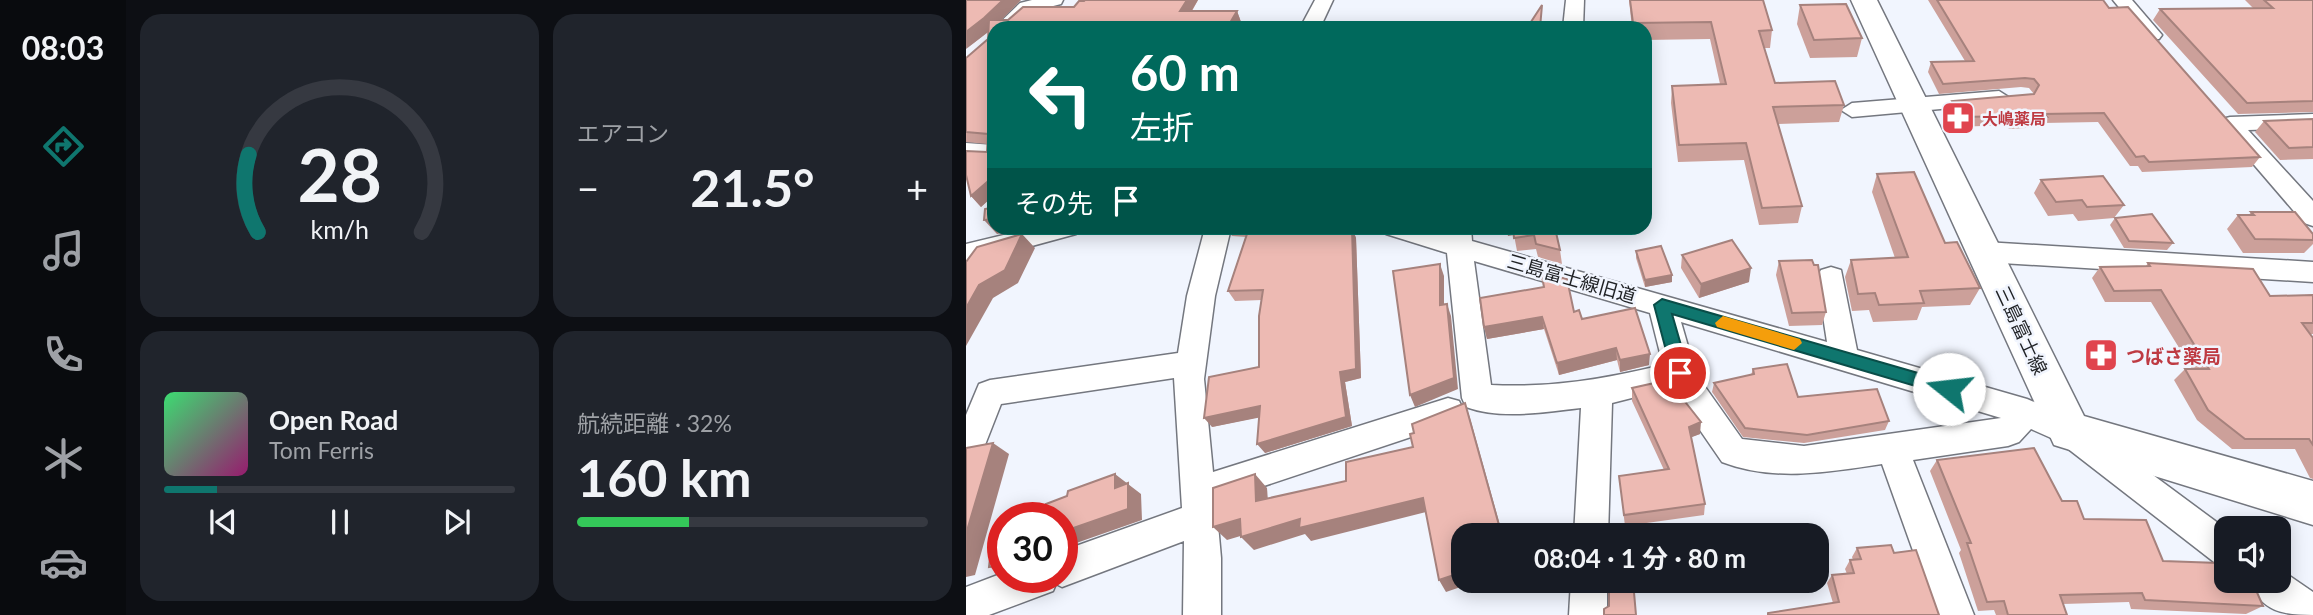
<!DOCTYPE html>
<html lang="ja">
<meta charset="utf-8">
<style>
body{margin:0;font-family:Lato,"Noto Sans JP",sans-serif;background:#20242c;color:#f1f3f6;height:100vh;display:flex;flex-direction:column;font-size:26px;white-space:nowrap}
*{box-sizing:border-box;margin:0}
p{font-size:23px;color:#9ea1a6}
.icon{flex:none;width:38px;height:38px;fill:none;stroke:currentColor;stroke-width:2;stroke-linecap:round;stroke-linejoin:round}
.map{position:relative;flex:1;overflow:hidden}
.panel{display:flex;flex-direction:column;gap:14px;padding:14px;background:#0d0f14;width:840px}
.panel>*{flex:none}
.guide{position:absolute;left:21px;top:21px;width:665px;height:214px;border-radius:21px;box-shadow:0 4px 18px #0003;background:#00695c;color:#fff;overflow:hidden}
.buttons{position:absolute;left:1248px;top:516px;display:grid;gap:14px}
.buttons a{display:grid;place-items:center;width:77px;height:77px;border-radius:14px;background:#171b24;box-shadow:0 4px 18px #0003;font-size:35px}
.speed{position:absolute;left:21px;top:502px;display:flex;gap:14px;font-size:35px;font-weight:700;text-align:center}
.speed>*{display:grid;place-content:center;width:91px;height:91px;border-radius:50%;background:#171b24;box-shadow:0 4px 18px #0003;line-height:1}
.speed .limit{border:10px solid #d22;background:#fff;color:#111}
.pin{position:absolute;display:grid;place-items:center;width:60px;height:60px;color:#fff;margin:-30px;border:4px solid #fff;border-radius:50%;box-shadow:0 2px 7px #0007}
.me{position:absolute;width:77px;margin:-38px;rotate:286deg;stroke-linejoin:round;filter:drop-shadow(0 0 5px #0008)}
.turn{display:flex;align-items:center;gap:24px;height:147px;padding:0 28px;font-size:32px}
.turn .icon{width:91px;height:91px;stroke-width:2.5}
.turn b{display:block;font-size:49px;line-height:60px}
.then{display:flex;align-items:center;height:66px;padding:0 28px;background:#0003;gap:14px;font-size:26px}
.big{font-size:52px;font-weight:700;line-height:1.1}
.panel .widget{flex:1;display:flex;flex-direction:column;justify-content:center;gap:10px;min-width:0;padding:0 24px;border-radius:21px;background:#20242c}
.panel .dial{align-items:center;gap:0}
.dial svg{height:182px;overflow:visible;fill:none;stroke:#363941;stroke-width:7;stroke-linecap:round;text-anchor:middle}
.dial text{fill:#f1f3f6;stroke:none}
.song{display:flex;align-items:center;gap:21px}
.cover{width:84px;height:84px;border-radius:10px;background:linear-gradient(135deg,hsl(140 70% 55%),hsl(320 70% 35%))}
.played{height:7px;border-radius:4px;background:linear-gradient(90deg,#0f766e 15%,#363941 15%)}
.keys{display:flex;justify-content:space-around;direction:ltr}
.heat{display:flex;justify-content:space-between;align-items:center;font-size:38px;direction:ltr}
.charge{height:10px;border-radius:5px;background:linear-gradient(90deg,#34c759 32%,#363941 0)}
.panel .tiles{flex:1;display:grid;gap:14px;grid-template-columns:repeat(2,1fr)}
.trip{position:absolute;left:485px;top:523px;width:378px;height:70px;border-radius:21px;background:#171b24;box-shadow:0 4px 18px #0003;font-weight:700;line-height:70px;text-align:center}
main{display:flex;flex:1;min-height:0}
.tab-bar{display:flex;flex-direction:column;width:126px;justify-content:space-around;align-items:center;background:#090b0e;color:#9ea1a6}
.tab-bar .icon{width:49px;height:49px}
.tab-bar .current{color:#0f766e}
.tab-bar b{font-size:32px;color:#f1f3f6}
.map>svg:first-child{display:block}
</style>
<main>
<nav class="tab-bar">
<b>08:03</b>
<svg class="icon current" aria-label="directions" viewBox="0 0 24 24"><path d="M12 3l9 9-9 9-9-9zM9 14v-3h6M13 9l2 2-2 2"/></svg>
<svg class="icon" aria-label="music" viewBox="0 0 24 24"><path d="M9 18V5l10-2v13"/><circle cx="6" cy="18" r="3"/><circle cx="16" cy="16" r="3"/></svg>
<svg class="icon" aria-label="phone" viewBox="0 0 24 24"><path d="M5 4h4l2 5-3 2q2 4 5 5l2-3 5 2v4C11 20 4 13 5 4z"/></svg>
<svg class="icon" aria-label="climate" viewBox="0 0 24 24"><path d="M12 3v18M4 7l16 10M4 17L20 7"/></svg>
<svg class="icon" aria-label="car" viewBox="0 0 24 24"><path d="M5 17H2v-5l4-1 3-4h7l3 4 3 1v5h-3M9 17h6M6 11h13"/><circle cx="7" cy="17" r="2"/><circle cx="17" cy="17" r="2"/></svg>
</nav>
<section class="panel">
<div class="tiles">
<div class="widget dial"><svg viewBox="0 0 100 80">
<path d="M14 69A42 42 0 1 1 86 69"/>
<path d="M14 69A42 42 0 0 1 10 35" stroke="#0f766e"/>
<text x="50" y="56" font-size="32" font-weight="700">28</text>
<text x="50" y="72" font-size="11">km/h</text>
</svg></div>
<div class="widget"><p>エアコン</p>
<div class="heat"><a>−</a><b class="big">21.5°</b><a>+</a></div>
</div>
<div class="widget">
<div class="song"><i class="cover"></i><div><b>Open Road</b><p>Tom Ferris</p></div></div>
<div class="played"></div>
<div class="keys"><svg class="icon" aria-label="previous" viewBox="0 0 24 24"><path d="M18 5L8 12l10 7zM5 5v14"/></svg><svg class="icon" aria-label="pause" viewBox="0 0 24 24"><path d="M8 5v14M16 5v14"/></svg><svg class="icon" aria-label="next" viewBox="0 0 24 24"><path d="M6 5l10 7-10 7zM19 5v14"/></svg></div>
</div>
<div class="widget"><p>航続距離 · 32%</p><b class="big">160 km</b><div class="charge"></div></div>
</div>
</section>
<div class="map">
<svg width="1347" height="615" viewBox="0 0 1347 615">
<rect width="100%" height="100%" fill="#f1f5fe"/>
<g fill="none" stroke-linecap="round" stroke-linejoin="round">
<g stroke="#74777f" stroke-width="3">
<g id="minor">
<polygon points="66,0 97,0 95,4 68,11 49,28 28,28 54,3"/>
<polygon points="349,0 367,0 354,28 334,28"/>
<polygon points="600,0 618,0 617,28 597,28"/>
<polygon points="1147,0 1166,0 1196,35 1193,39 1179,39"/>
<polygon points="1033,91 1044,98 1041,103 886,117 875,110 886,103"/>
<polygon points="1347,114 1347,128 1282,130 1347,201 1347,226 1338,223 1253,124 1256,119 1264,117"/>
<polygon points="0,143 28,145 28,161 0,159"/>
<polygon points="67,228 114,228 110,234 0,264 0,244"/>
<polygon points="239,228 265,228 249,296 238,379 247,472 482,398 493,401 498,411 493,421 250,502 255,558 255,615 217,615 218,541 96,587 90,584 87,591 23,615 0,615 0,587 37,573 37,578 96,578 96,551 216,508 208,378 35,404 17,450 0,455 0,415 13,384 24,380 212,353 221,296"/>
<path d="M416,228H459L481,234L483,228H505L506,241L861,342L851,277L855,270L865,267L875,270L891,350L1061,399L1114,421L1260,529V567L1248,562L1092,441L1065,429L1053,442L1042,446L947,460L1008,615H970L916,464C863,472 808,482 756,462L705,388L646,403L642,536H608L615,408C579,412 535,420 500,407L496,398L481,253L420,234ZM508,261L684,313L697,365C639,379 585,388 525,385ZM715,322L1035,418L838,446L776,439L730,374Z"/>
<polygon points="1019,242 1347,262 1347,282 1019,262 1010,259 1006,252 1010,245"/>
<path d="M1312,568L1347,592V615C1317,615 1296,612 1283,581H1312Z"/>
<polygon points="605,581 641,581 641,615 603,615"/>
</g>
</g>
<g stroke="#74777f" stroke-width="3">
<polygon id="primary" points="885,0 911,0 1118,416 1347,481 1347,525 1088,445"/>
</g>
<use href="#minor" fill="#fff" fill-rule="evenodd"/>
<use href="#primary" fill="#fff" fill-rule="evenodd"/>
</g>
<g fill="#cca09a">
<polygon points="55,0 35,20 42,20 108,7 232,0 226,11 271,11 275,22 272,28 28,28 28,195 15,207 5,196 21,152 21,144 0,142 0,58 22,39 22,32 0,49"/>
<polygon points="663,0 797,0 806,30 804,48 798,48 809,83 878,105 873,122 812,124 836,206 832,223 793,225 778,160 712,162 705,103 706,86 754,84 744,39 679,40 679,28 666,28"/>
<polygon points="962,0 1137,0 1143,8 1294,157 1286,167 1176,172 1172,166 1164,166 1132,122 1077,123 1076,127 1043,129 1041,125 991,127 982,111 986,101 1068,94 1063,88 1055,87 973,94 962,72 965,62 999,61"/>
<polygon points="1279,0 1347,0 1347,112 1272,114 1187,20 1194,9 1287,8"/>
<polygon points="834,5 896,38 891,57 844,58 831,24"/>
<polygon points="1347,119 1347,159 1314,160 1289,132 1298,121"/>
<polygon points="911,174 979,243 1014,288 1004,305 956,307 951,320 907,322 903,310 886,311 879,277 885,260 929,258 906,192"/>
<polygon points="1075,180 1158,205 1148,218 1112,221 1107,214 1082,216 1068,193"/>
<polygon points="1285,212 1347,234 1347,244 1338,253 1277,253 1261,229 1272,215 1283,215"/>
<polygon points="1149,218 1207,243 1201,250 1158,248 1144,225"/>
<polygon points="261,228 386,228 390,238 395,378 379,382 386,426 299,453 293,417 246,427 293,367 296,300 269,301 262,291 280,237 266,236"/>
<polygon points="589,228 594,250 596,264 572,257 570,249 551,251 548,235 542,236"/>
<polygon points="670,251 706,275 706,282 679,287 670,258"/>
<polygon points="716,255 783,282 733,298 715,268"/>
<polygon points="813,261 860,312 856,325 823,326 810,275"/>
<polygon points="1182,263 1304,296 1347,295 1347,334 1344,334 1347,338 1347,479 1344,478 1329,449 1266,449 1231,420 1208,380 1219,369 1226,369 1185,302 1139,302 1126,278 1134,267 1180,266"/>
<polygon points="608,312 616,319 683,365 654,372 651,360 593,375 578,329 521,339 518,327"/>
<polygon points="787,369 832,397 923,421 919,430 838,443 777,437 746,392 748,383 785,375"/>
<polygon points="695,387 734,434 725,437 739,504 738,515 659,526 653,476 698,470 666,401 666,388"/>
<polygon points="971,460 1096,501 1118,519 1197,561 1260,578 1297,606 1280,614 1165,609 1163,602 1097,604 1101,615 1030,615 1028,610 1012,611 993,553 995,550 964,471"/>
<polygon points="37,545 37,574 23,567"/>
<polygon points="891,548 928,553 973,615 801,615 802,613 867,603 861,583 866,575 881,574 879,569 884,560 887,560 886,557"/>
</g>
<g fill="#a6827d">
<polygon points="37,0 55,0 26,29 0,49 0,32"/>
<polygon points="221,0 232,0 219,22 214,11"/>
<polygon points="271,11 275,22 272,28 261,28"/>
<polygon points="28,176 28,195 15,207 5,196"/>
<polygon points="28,219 28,228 67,228 31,234 18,220"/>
<polygon points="386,228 390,238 395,378 379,382 386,426 299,453 291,444 374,372"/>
<polygon points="540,228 547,228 548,235 542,236"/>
<polygon points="56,234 69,248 52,283 27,298 0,346 0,308 13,285"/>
<polygon points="474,264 478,276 478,317 474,305"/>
<polygon points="785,268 783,282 733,298 735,284"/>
<polygon points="706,275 706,282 679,287 679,280"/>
<polygon points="481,304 485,316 492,389 449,407 444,395"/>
<polygon points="576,317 578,329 521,339 518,327"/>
<polygon points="650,348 651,360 593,375 591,363"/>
<polygon points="684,354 683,365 654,372 654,360"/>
<polygon points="499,403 504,418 537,536 536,536"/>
<polygon points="294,406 301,416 246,427 238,418"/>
<polygon points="735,422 734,434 721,439 723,427"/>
<polygon points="27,443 43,454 9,575 0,577 0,534"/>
<polygon points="149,474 175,494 176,520 96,548 96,532 149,488"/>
<polygon points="289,474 301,488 303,515 290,501"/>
<polygon points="457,498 464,511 345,541 339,534 288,550 275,537 334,519"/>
<polygon points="274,519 288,532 261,540 247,527"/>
<polygon points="497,572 497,581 512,581 480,592 473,580"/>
</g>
<g fill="#edbab3" stroke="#a6827d" stroke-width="2">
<polygon points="0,0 37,0 18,18 0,32"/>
<polygon points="119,0 221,0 214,11 271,11 261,28 28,28 28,176 5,196 0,175 0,151 21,152 22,134 0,132 0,58 22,39 23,20 42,20 57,7 108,7 113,1 118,1"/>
<polygon points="664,0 797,0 806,30 793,31 809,83 869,81 878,105 807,107 836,206 796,208 780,143 713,145 706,86 760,84 745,22 667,23"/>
<polygon points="971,0 1137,0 1143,8 1162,7 1294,157 1183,162 1178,156 1170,157 1138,113 1078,114 1081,117 1048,119 1046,116 995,117 986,101 1068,94 1073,85 1068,79 1059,78 977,84 965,62 1008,61"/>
<polygon points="1298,0 1347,0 1347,101 1281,103 1194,9 1307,8"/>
<polygon points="880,4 896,38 848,40 834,5"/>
<polygon points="576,5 574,28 561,28"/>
<polygon points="1347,119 1347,147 1323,148 1298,121"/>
<polygon points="948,172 979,243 991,242 1014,288 954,291 958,303 913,305 909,293 892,294 885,260 942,257 911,174"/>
<polygon points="1137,176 1158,205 1121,207 1116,200 1090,202 1075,180"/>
<polygon points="28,207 28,219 18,220 19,209"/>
<polygon points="1285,212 1329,212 1347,234 1347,240 1289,239 1272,215 1288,215"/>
<polygon points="1186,214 1207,243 1163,241 1149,218"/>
<polygon points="283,228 386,228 390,369 374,372 380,417 291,444 294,406 238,418 243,377 293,367 293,316 297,290 262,291"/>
<polygon points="547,228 589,228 594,250 570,244 568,235 548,238"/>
<polygon points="56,234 39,270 13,285 0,308 0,262 11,247"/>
<polygon points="766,240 785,268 735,284 716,255"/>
<polygon points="695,246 706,275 679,280 670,251"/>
<polygon points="846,260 848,265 852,265 860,312 826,313 813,261"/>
<polygon points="1182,263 1287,269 1304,296 1347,295 1347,323 1336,323 1347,338 1347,445 1343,439 1279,439 1242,410 1219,369 1243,369 1195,290 1148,291 1134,267 1184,266"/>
<polygon points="474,264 474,305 481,304 488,378 444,395 427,271"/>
<polygon points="575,272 601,279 608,312 613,310 616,319 669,308 684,354 654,360 650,348 591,363 576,317 518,327 514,298 578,287"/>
<polygon points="821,364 832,397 911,389 923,421 841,435 779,428 748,383 788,374 787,369"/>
<polygon points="693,382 695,387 705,384 735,422 723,427 739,504 658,515 653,476 703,469 666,388"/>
<polygon points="499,403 536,536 497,536 497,572 473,580 457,498 333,528 334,519 275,537 274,519 247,527 247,488 289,474 290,501 380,481 380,462 447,447 444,434 448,433 446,424"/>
<polygon points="27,443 0,534 0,448"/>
<polygon points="1068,448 1096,501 1111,501 1118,519 1180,520 1197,561 1253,563 1260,578 1260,581 1286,581 1297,606 1179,600 1176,593 1094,595 1101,615 1042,615 1038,601 1021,602 1001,543 1005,543 971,460"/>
<polygon points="149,474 149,488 162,483 162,509 96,532 96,518 80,518 80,504 101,496 102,491"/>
<polygon points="37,545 37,570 30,570 29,566 23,567 25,549"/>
<polygon points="925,545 928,553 950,550 973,615 802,615 802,613 873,602 866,575 888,573 884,560 895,559 891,548"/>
<polygon points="667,581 670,615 638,615 638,609 643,606 643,583"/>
</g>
<polygon fill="#0f766e" stroke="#0a4d48" stroke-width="2" points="696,299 983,382 992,389 983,396 706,314 723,373 714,380 706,373 688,305"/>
<polygon fill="#f59e0b" points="757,316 834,339 836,343 828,350 751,327 749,323"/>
<defs>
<g id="pharmacy-square" transform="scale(1.75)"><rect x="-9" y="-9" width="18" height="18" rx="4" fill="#e0444e" stroke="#f1f5fe"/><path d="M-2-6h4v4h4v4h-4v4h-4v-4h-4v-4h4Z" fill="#fff"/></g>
</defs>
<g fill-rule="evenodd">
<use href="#pharmacy-square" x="992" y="118"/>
<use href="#pharmacy-square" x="1135" y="355"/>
</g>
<g text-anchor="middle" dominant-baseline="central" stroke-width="5" stroke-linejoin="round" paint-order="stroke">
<g font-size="16" font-weight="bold" fill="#be3a42" stroke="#f1f5fe" text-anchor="start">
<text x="1016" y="118">大嶋薬局</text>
</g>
<g font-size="19" fill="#1f2124" stroke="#f1f5fe">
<text transform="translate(606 278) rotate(16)">三島富士線旧道</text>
<text transform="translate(1056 330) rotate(65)">三島富士線</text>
</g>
<g font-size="19" font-weight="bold" fill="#be3a42" stroke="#f1f5fe" text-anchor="start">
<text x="1160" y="355">つばさ薬局</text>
</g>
</g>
</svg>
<div class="buttons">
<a><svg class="icon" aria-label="sound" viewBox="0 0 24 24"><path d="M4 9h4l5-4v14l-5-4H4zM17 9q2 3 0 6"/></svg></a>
</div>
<div class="speed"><div class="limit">30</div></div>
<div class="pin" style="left:714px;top:373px;background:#d93025"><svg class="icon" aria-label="arrive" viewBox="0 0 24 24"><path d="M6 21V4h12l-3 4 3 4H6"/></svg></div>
<svg class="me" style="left:983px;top:389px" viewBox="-20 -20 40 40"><circle r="19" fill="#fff"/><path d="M0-13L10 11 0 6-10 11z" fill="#0f766e"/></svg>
<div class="trip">08:04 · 1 分 · 80 m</div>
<div class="guide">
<div class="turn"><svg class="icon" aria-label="left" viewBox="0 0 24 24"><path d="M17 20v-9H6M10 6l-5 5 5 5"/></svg><div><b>60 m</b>左折</div></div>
<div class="then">その先<svg class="icon" aria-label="arrive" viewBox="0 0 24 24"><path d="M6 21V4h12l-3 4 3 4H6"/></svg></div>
</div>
</div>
</main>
